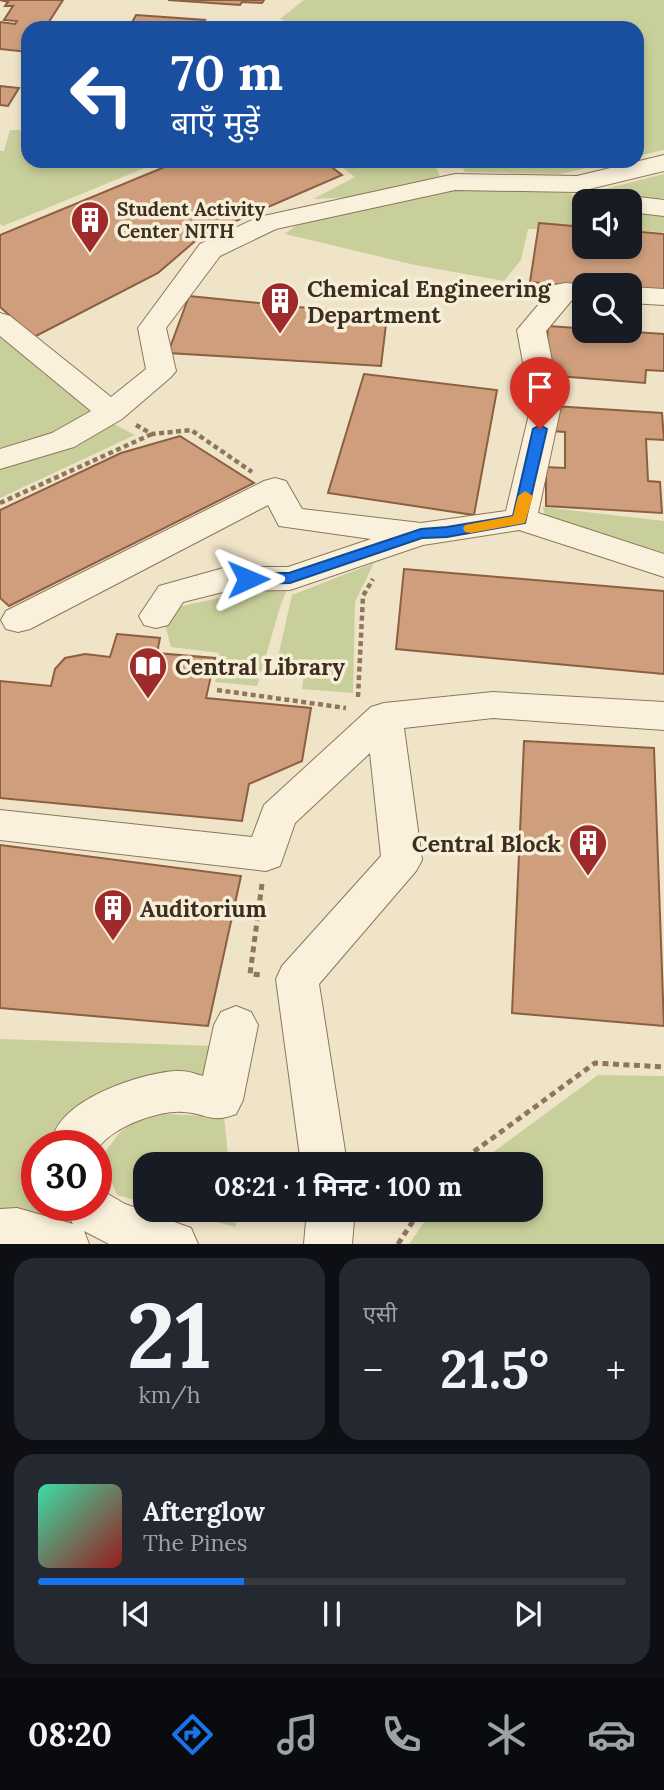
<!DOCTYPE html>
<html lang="hi">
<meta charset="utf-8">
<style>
body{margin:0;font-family:Lora,"Noto Sans Devanagari",serif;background:#242831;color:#f1f3f6;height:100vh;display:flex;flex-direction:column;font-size:26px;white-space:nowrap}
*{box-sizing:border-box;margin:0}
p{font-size:23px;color:#9ea1a6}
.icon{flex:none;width:38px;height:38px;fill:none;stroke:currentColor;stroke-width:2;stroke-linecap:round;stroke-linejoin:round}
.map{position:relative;height:1244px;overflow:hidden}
.sheet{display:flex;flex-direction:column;gap:14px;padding:14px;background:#0d0f14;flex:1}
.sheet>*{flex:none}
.hud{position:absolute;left:21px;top:21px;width:623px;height:147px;border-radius:21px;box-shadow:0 4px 10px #0003;background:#1a4fa0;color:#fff;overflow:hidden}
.controls{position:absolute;left:572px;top:189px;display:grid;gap:14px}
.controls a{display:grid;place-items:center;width:70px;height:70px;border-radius:14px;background:#171b24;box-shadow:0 4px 10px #0003;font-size:35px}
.speed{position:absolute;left:21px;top:1130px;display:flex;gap:14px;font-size:35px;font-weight:700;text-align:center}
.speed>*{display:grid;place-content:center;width:91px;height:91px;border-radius:50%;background:#171b24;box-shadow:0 4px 10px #0003;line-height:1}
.speed .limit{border:10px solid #d22;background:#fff;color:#111}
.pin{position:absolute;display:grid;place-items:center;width:60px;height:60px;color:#fff;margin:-72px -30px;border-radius:50% 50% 50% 0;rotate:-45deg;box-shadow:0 0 7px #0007}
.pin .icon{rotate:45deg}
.me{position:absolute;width:77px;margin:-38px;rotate:89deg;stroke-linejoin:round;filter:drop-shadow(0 0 5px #0008)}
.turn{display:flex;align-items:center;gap:24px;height:147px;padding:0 35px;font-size:32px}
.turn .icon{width:91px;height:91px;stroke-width:2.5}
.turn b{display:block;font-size:49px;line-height:60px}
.big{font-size:52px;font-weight:700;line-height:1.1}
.sheet .widget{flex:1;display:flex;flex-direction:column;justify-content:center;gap:10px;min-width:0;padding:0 24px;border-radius:21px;background:#242831}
.sheet .dial{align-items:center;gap:0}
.dial b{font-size:91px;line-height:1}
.song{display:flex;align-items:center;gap:21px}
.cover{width:84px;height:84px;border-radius:10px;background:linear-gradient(135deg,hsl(160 70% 55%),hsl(0 70% 35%))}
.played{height:7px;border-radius:4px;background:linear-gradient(90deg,#1a73e8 35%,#363941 35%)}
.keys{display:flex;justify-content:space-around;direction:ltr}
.heat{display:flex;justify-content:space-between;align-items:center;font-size:38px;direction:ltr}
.sheet .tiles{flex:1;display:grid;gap:14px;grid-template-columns:1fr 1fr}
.widget:last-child{grid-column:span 2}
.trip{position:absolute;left:133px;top:1152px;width:410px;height:70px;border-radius:21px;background:#171b24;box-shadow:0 4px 10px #0003;font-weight:700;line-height:70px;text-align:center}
.tab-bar{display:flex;height:112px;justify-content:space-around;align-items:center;background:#090b0e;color:#9ea1a6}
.tab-bar .icon{width:49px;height:49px}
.tab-bar .current{color:#1a73e8}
.tab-bar b{font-size:32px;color:#f1f3f6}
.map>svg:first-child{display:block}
</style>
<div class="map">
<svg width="664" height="1244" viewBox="0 0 664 1244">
<rect width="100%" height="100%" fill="#f0e4c8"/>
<g fill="#c9cf9b">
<polygon points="304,0 664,0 664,150 637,156 637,28 306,28 280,19"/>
<polygon points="10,130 28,130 28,161 162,161 3,226 0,224 0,151 4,151"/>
<polygon points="334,161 433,161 440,176 360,197 313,199 355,177"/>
<polygon points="459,161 617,161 560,174 465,172"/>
<polygon points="664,174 664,198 657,200 604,189"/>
<polygon points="456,189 569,193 591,201 584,201 584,230 528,229 521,260 504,281 415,265 285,234 299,223"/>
<polygon points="630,211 664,214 664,232 630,231"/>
<polygon points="0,334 94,412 53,435 0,448"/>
<polygon points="108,421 135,435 0,498 0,462"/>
<polygon points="543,507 664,521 664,553 546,520"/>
<polygon points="374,563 355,602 353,693 302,689 304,674 275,670 292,595"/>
<polygon points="264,588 288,588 281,604 257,686 215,682 221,664 219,653 171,647 165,624 177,607"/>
<polygon points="0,1039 217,1046 200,1085 63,1131 64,1146 37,1146 37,1206 69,1206 69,1209 122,1239 42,1227 0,1225"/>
<polygon points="598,1075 664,1076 664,1244 409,1244 433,1209 530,1209 530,1164 477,1164"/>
<polygon points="148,1113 224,1117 229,1164 145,1164 145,1203 117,1195 101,1157 121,1131"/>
<polygon points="165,1209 234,1209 236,1227"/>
</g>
<g fill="#cf9f7d" stroke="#8d5f41" stroke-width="2">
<polygon points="0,0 63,0 45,28 28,28 28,52 0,49 0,22 15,24 17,21 4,20 13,6 5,6 8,2"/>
<polygon points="168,0 264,0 262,3 242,2 240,5"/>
<polygon points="136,15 205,20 201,28 129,28"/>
<polygon points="0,86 19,88 8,106 0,105"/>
<polygon points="179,161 324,161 342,175 201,236 158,273 34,337 0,307 0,235"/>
<polygon points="539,223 584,227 584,247 630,247 630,231 664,234 664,294 630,291 630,285 584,287 530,282"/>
<polygon points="189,296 387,316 381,366 168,353"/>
<polygon points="548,326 664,334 664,371 646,370 645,383 545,375"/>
<polygon points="364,374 497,390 474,515 328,493"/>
<polygon points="553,406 662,413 664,440 646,439 648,481 660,482 662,513 546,506 546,467 565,468 565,432 552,431"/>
<polygon points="180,436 254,483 9,606 0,598 0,510 121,453"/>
<polygon points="404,569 664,591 664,674 396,649"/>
<polygon points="117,634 160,638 157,653 215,658 206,698 311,708 302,761 249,784 242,821 0,798 0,681 51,686 55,669 65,658 85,654 110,657"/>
<polygon points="524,741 654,748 664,1026 512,1013"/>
<polygon points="0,845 241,876 208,1026 0,1008"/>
</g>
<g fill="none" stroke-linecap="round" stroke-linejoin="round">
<g stroke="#8d765c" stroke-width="2">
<g id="minor">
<polygon points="664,155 664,171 577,192 455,190 276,229 220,256 166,328 176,371 171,377 122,419 74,447 0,469 0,449 52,433 91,411 0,336 0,313 10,316 111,397 146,369 138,328 200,244 259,217 455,174 577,176"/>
<polygon points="630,196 664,200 664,216 630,212 630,201 619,201"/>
<polygon points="565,283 590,285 584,285 584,300 572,300 546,331 561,406 538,513 664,554 664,577 519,530 423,545 290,590 227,591 183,602 168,625 156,628 144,625 139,616 159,586 227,567 288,567 371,539 279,526 268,505 30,629 18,632 6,629 1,620 6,611 264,481 275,478 286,481 302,509 421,523 506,511 531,406 517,330 555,285"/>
<polygon points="630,287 664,289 664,305 630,303"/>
<polygon points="493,692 664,702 664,730 493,718 404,728 422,860 416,871 319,984 347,1164 301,1164 276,979 282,966 381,856 370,753 295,823 280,866 266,871 0,840 0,810 252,837 264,805 371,707 384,703"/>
<path d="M236,1006L251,1012L258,1025L243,1100L236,1114C210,1124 207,1113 183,1112C157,1110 107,1129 96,1152V1146H53C48,1103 145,1070 181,1071C188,1071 196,1074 203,1076L214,1025L221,1012Z"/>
<polygon points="96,1187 125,1204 191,1228 198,1244 109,1244 84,1231 89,1244 0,1244 0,1209 17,1208 73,1224 63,1206 96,1206"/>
<polygon points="307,1209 355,1209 352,1244 304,1244"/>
</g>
</g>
<polyline stroke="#8d765c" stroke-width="3.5" stroke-dasharray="3.5 2.5" stroke-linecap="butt" points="262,27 265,28"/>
<g stroke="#8d765c" stroke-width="4.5" stroke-dasharray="5 3.5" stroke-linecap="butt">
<polyline points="136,425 152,434 191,430 252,472"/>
<polyline points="0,503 152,434"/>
<polyline points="217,690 346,708"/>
<polyline points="358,697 363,596 373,579"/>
</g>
<g stroke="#8d765c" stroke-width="5" stroke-dasharray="6 4.5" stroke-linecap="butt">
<polyline points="262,884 250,974 263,975"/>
<polyline points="457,1164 595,1063 664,1067"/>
<polyline points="398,1244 421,1209"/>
</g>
<use href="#minor" fill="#faf1dc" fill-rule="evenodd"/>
</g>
<polygon fill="#1a73e8" stroke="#114b97" stroke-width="2" points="540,425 547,429 525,523 447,537 422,538 290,583 248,584 241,579 248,573 289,573 421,529 447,527 513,516 533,429"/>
<polygon fill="#f59e0b" points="525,491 533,496 525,523 471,533 465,532 463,528 465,525 513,516 518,496"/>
<defs>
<g id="building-pin" transform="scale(2.0125)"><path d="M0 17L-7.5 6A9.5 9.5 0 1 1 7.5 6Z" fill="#9e2a2b" stroke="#f7eed8"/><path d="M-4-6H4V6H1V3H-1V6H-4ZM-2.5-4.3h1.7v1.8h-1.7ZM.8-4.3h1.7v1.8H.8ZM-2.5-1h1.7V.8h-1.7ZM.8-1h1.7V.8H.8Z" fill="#fff"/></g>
<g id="library-pin" transform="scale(2.0125)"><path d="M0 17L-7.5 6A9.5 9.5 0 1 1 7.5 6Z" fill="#9e2a2b" stroke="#f7eed8"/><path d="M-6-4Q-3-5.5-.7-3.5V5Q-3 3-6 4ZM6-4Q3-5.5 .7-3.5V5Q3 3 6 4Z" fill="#fff"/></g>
</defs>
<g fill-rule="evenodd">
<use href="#building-pin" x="90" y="220"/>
<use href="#building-pin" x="280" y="301"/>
<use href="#library-pin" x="148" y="666"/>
<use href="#building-pin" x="588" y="843"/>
<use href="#building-pin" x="113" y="908"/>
</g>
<g text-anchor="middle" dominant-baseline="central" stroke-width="7" stroke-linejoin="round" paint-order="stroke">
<g font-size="19" font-weight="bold" fill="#3d2e20" stroke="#f7eed8" text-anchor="start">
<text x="117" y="209">Student Activity<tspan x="117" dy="22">Center NITH</tspan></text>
</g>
<g font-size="23" font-weight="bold" fill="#3d2e20" stroke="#f7eed8" text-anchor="start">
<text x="307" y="288">Chemical Engineering<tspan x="307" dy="26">Department</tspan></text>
<text x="175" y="666">Central Library</text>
<text x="561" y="843" text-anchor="end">Central Block</text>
<text x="140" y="908">Auditorium</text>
</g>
</g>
</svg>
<div class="controls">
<a><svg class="icon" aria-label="sound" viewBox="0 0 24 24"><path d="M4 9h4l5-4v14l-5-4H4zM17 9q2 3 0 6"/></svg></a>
<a><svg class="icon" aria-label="search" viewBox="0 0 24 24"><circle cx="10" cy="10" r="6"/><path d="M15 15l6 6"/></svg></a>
</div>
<div class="speed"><div class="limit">30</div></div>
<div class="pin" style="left:540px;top:429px;background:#d93025"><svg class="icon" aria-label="arrive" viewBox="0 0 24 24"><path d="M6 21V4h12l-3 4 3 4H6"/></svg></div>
<svg class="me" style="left:248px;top:579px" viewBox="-20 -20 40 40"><path d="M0-17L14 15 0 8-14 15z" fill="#1a73e8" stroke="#fff" stroke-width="4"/></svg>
<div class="trip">08:21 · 1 मिनट · 100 m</div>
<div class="hud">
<div class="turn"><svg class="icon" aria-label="left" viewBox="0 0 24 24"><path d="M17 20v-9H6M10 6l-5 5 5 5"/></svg><div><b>70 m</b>बाएँ मुड़ें</div></div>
</div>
</div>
<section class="sheet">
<div class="tiles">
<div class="widget dial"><b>21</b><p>km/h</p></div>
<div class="widget"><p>एसी</p>
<div class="heat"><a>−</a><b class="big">21.5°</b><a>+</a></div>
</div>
<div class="widget">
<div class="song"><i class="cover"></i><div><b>Afterglow</b><p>The Pines</p></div></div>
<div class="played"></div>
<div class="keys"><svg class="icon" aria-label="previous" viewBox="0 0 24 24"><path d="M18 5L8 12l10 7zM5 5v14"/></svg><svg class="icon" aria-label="pause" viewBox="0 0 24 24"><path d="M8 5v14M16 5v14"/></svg><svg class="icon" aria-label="next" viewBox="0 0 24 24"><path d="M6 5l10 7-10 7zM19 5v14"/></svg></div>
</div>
</div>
</section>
<nav class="tab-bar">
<b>08:20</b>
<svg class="icon current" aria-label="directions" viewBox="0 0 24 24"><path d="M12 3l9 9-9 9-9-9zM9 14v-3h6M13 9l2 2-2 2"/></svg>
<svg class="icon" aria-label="music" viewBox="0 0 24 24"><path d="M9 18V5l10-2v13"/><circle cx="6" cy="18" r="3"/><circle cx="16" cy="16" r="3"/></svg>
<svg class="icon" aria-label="phone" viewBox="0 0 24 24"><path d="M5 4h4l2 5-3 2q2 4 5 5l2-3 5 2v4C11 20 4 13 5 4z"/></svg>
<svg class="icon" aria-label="climate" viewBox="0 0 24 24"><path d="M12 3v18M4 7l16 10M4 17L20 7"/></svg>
<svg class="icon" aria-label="car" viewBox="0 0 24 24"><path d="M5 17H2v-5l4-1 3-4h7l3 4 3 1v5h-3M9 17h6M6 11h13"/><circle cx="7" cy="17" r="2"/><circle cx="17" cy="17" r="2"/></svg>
</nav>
